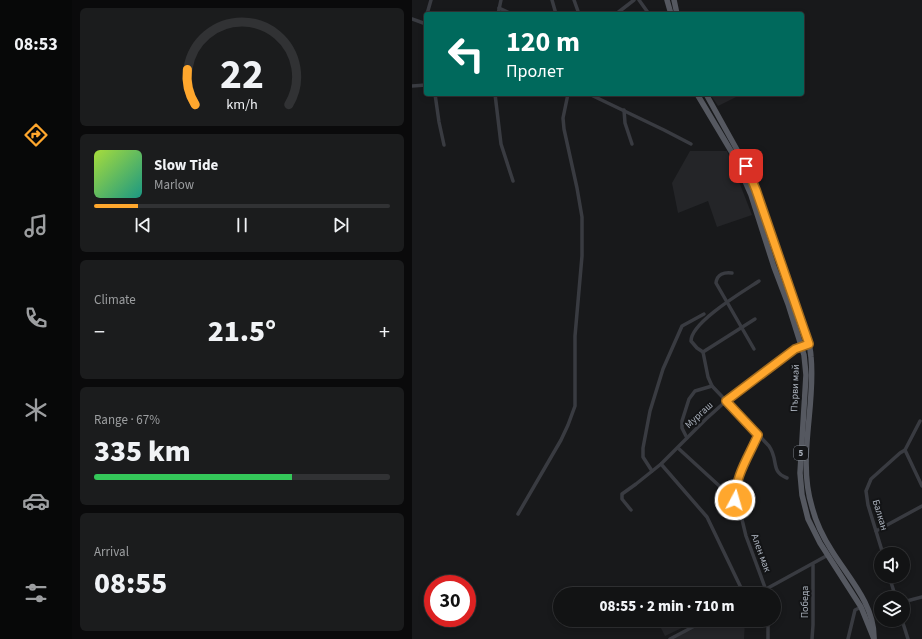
<!DOCTYPE html>
<meta charset="utf-8">
<style>
body{margin:0;font-family:"Source Sans 3",sans-serif;background:#1b1c1d;color:#f1f3f6;height:100vh;display:flex;flex-direction:column;font-size:15px;white-space:nowrap}
*{box-sizing:border-box;margin:0}
p{font-size:13px;color:#9c9ea0}
.icon{flex:none;width:22px;height:22px;fill:none;stroke:currentColor;stroke-width:2;stroke-linecap:round;stroke-linejoin:round}
.map{position:relative;flex:1;overflow:hidden}
.side{display:flex;flex-direction:column;gap:8px;padding:8px;background:#0a0a0b;width:340px}
.side>*{flex:none}
.top-card{position:absolute;left:12px;top:12px;width:380px;height:84px;border-radius:4px;box-shadow:0 2px 6px #0003,0 0 0 1px #313234;background:#00695c;color:#fff;overflow:hidden}
.tools{position:absolute;left:462px;top:547px;display:grid;gap:8px}
.tools a{display:grid;place-items:center;width:36px;height:36px;border-radius:50%;background:#121314;box-shadow:0 2px 6px #0003,0 0 0 1px #313234;font-size:20px}
.speed{position:absolute;left:12px;top:575px;display:flex;gap:8px;font-size:20px;font-weight:700;text-align:center}
.speed>*{display:grid;place-content:center;width:52px;height:52px;border-radius:50%;background:#121314;box-shadow:0 2px 6px #0003,0 0 0 1px #313234;line-height:1}
.speed .limit{border:6px solid #d22;background:#fff;color:#111}
.pin{position:absolute;display:grid;place-items:center;width:34px;height:34px;color:#fff;margin:-17px;border-radius:8px;box-shadow:0 2px 6px #0006}
.me{position:absolute;width:44px;margin:-22px;rotate:6deg;stroke-linejoin:round;filter:drop-shadow(0 0 3px #0008)}
.turn{display:flex;align-items:center;gap:14px;height:84px;padding:0 16px;font-size:18px}
.turn .icon{width:52px;height:52px;stroke-width:2.5}
.turn b{display:block;font-size:28px;line-height:34px}
.big{font-size:30px;font-weight:800;line-height:1.1}
.side .card{flex:1;display:flex;flex-direction:column;justify-content:center;gap:6px;min-width:0;padding:0 14px;border-radius:6px;background:#1b1c1d}
.side .dial{align-items:center;gap:0}
.dial svg{height:104px;overflow:visible;fill:none;stroke:#313234;stroke-width:7;stroke-linecap:round;text-anchor:middle}
.dial text{fill:#f1f3f6;stroke:none}
.song{display:flex;align-items:center;gap:12px}
.cover{width:48px;height:48px;border-radius:6px;background:linear-gradient(135deg,hsl(80 70% 55%),hsl(170 70% 35%))}
.played{height:4px;border-radius:2px;background:linear-gradient(90deg,#ffa72d 15%,#313234 15%)}
.keys{display:flex;justify-content:space-around;direction:ltr}
.heat{display:flex;justify-content:space-between;align-items:center;font-size:22px;direction:ltr}
.charge{height:6px;border-radius:3px;background:linear-gradient(90deg,#34c759 67%,#313234 0)}
.trip{position:absolute;left:141px;top:587px;width:228px;height:40px;border-radius:20px;background:#121314;box-shadow:0 2px 6px #0003,0 0 0 1px #313234;font-weight:800;line-height:40px;text-align:center}
main{display:flex;flex:1;min-height:0}
.dock{display:flex;flex-direction:column;width:72px;justify-content:space-around;align-items:center;background:#070808;color:#9c9ea0}
.dock .icon{width:28px;height:28px}
.dock .on{color:#ffa72d}
.dock b{font-size:18px;color:#f1f3f6}
.map>svg:first-child{display:block}
</style>
<main>
<nav class="dock">
<b>08:53</b>
<svg class="icon on" aria-label="directions" viewBox="0 0 24 24"><path d="M12 3l9 9-9 9-9-9zM9 14v-3h6M13 9l2 2-2 2"/></svg>
<svg class="icon" aria-label="music" viewBox="0 0 24 24"><path d="M9 18V5l10-2v13"/><circle cx="6" cy="18" r="3"/><circle cx="16" cy="16" r="3"/></svg>
<svg class="icon" aria-label="phone" viewBox="0 0 24 24"><path d="M5 4h4l2 5-3 2q2 4 5 5l2-3 5 2v4C11 20 4 13 5 4z"/></svg>
<svg class="icon" aria-label="climate" viewBox="0 0 24 24"><path d="M12 3v18M4 7l16 10M4 17L20 7"/></svg>
<svg class="icon" aria-label="car" viewBox="0 0 24 24"><path d="M5 17H2v-5l4-1 3-4h7l3 4 3 1v5h-3M9 17h6M6 11h13"/><circle cx="7" cy="17" r="2"/><circle cx="17" cy="17" r="2"/></svg>
<svg class="icon" aria-label="filters" viewBox="0 0 24 24"><path d="M4 7h16M4 17h16"/><circle cx="9" cy="7" r="2"/><circle cx="15" cy="17" r="2"/></svg>
</nav>
<section class="side">
<div class="card dial"><svg viewBox="0 0 100 80">
<path d="M14 69A42 42 0 1 1 86 69"/>
<path d="M14 69A42 42 0 0 1 8 42" stroke="#ffa72d"/>
<text x="50" y="56" font-size="32" font-weight="700">22</text>
<text x="50" y="72" font-size="11">km/h</text>
</svg></div>
<div class="card">
<div class="song"><i class="cover"></i><div><b>Slow Tide</b><p>Marlow</p></div></div>
<div class="played"></div>
<div class="keys"><svg class="icon" aria-label="previous" viewBox="0 0 24 24"><path d="M18 5L8 12l10 7zM5 5v14"/></svg><svg class="icon" aria-label="pause" viewBox="0 0 24 24"><path d="M8 5v14M16 5v14"/></svg><svg class="icon" aria-label="next" viewBox="0 0 24 24"><path d="M6 5l10 7-10 7zM19 5v14"/></svg></div>
</div>
<div class="card"><p>Climate</p>
<div class="heat"><a>−</a><b class="big">21.5°</b><a>+</a></div>
</div>
<div class="card"><p>Range · 67%</p><b class="big">335 km</b><div class="charge"></div></div>
<div class="card"><p>Arrival</p><b class="big">08:55</b></div>
</section>
<div class="map">
<svg width="510" height="639" viewBox="0 0 510 639">
<rect width="100%" height="100%" fill="#18191b"/>
<g fill="#242528">
<polygon points="298,94 327,94 328,95 306,106"/>
<polygon points="278,151 315,151 340,215 305,227 296,201 266,213 260,183"/>
<polygon points="245,620 281,620 282,622 253,636"/>
<polygon points="298,620 333,620 332,639 261,639"/>
</g>
<g fill="none" stroke-linecap="round" stroke-linejoin="round">
<g stroke="#393b41" stroke-width="3.5">
<polyline points="140,0 144,14"/>
<polyline points="162,0 167,14"/>
<polyline points="227,0 237,14"/>
<polyline points="87,8 100,14"/>
<polyline points="15,14 19,0"/>
<polyline points="86,14 89,0"/>
<polyline points="204,14 222,0"/>
<polyline points="14,17 13,24 14,27"/>
<polyline points="0,19 14,24"/>
<polyline points="0,86 14,85"/>
<polyline points="23,94 27,122 32,145"/>
<polyline points="83,94 89,144 101,181"/>
<polyline points="177,94 252,130 279,144"/>
<polyline points="212,110 213,123 220,144"/>
<path d="M320,273C312,272 305,274 304,283L342,349"/>
<path d="M291,352L296,377L300,386L357,446C367,460 358,472 375,478"/>
<path d="M291,352L285,348L279,341C279,322 332,291 347,281"/>
<polyline points="291,352 343,319"/>
<polyline points="508,421 493,450 510,486"/>
<polyline points="275,438 270,428 270,421 277,399 283,391 300,386"/>
<polyline points="266,448 326,503 334,536 354,590 354,594"/>
<polyline points="249,464 295,517 332,594"/>
<polyline points="240,471 231,457 231,448 238,411 251,369 270,326 292,314"/>
<path d="M323,500C323,476 337,456 347,435"/>
<polyline points="219,510 210,499 210,494 224,484 249,464 294,419 314,401 383,349 397,344"/>
<polyline points="106,514 149,440 156,425 163,406 163,336 170,256 170,217 165,188 152,129 151,118 156,94"/>
<polyline points="464,531 510,506"/>
<polyline points="471,554 456,505 454,491 459,479 488,453 493,450"/>
<polyline points="477,576 484,598"/>
<polyline points="345,594 416,555"/>
<polyline points="491,602 510,597"/>
<polyline points="490,620 496,639"/>
<polyline points="258,639 294,620"/>
<polyline points="356,639 356,620"/>
<polyline points="400,639 401,625 401,565"/>
<polyline points="436,639 443,610 449,607"/>
</g>
<g stroke="#555860" stroke-width="5.5">
<polyline points="255,0 259,14"/>
<polyline points="262,0 265,14"/>
<polyline points="285,94 322,156 339,195 362,267 376,304 392,355 394,375 388,473 390,495 396,519 408,543 449,607 462,639"/>
<path d="M294,94L334,166L344,190C357,227 369,265 382,302C388,320 398,338 399,357C404,406 385,458 400,507C404,523 411,537 420,551C436,577 462,604 462,637"/>
</g>
</g>
<g fill="none" stroke-linecap="round" stroke-linejoin="round">
<g stroke="#a66d1d" stroke-width="10">
<path id="route" d="M323,500C323,476 337,456 346,435L314,401L383,349L397,344L344,190L334,166"/>
</g>
<use href="#route" stroke="#ffa72d" stroke-width="7"/>
</g>
<g text-anchor="middle" dominant-baseline="central" stroke-width="4" stroke-linejoin="round" paint-order="stroke">
<rect fill="#131416" stroke="#7d828a" stroke-width="1" x="382" y="446" width="14" height="14" rx="3"/>
<g font-size="9" font-weight="bold" fill="#aab1bc">
<text x="389" y="453">5</text>
</g>
<g font-size="10" fill="#aab1bc" stroke="#131416">
<text transform="translate(383 388) rotate(-88)">Първи май</text>
<text transform="translate(287 415) rotate(-43)">Мургаш</text>
<text transform="translate(468 515) rotate(73)">Балкан</text>
<text transform="translate(349 553) rotate(70)">Ален мак</text>
<text transform="translate(393 602) rotate(-90)">Победа</text>
</g>
</g>
</svg>
<div class="tools">
<a><svg class="icon" aria-label="sound" viewBox="0 0 24 24"><path d="M4 9h4l5-4v14l-5-4H4zM17 9q2 3 0 6"/></svg></a>
<a><svg class="icon" aria-label="layers" viewBox="0 0 24 24"><path d="M12 4l9 5-9 5-9-5zM3 14l9 5 9-5"/></svg></a>
</div>
<div class="speed"><div class="limit">30</div></div>
<div class="pin" style="left:334px;top:166px;background:#d93025"><svg class="icon" aria-label="arrive" viewBox="0 0 24 24"><path d="M6 21V4h12l-3 4 3 4H6"/></svg></div>
<svg class="me" style="left:323px;top:500px" viewBox="-20 -20 40 40"><circle r="17" fill="#ffa72d" stroke="#fff" stroke-width="3"/><path d="M0-11L8 9 0 5-8 9z" fill="#fff"/></svg>
<div class="trip">08:55 · 2 min · 710 m</div>
<div class="top-card">
<div class="turn"><svg class="icon" aria-label="left" viewBox="0 0 24 24"><path d="M17 20v-9H6M10 6l-5 5 5 5"/></svg><div><b>120 m</b>Пролет</div></div>
</div>
</div>
</main>
